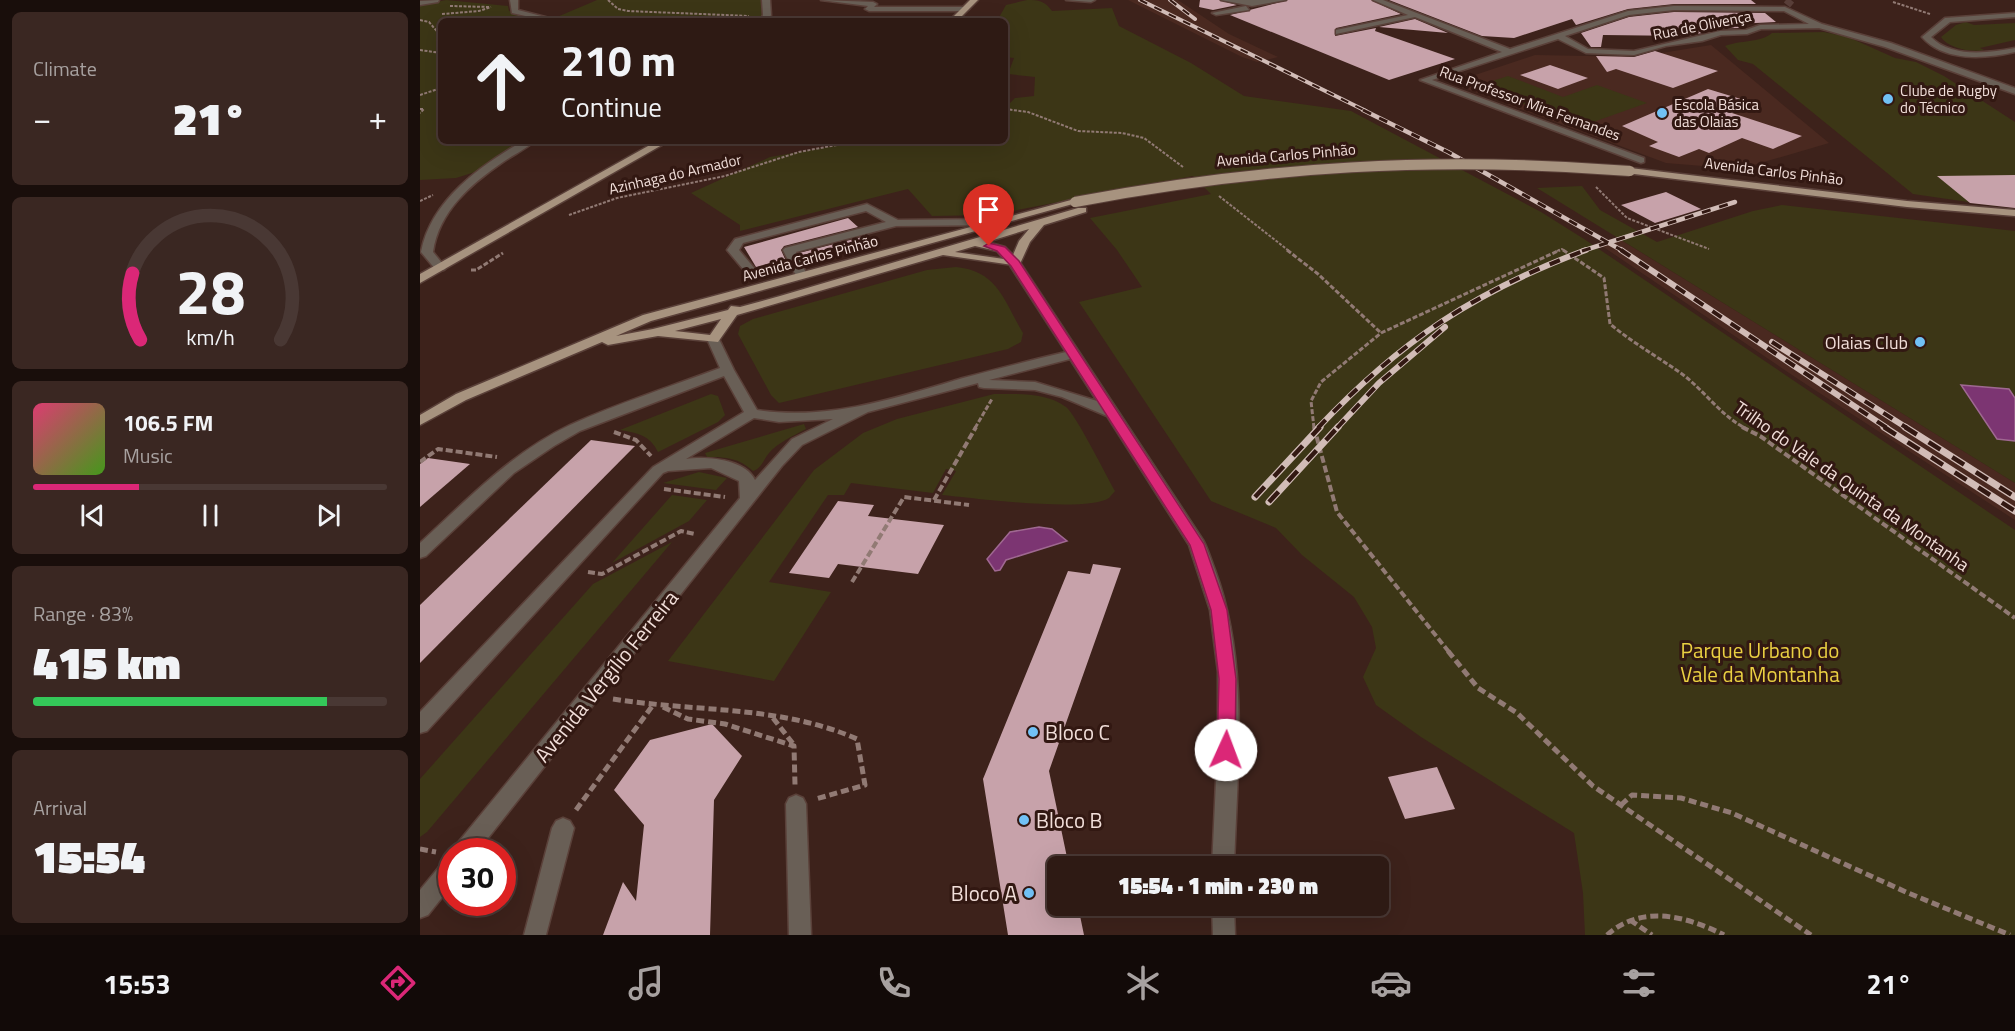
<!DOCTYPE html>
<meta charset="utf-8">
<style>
body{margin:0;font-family:"Titillium Web",sans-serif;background:#3a2722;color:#f1f3f6;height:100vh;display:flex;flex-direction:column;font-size:22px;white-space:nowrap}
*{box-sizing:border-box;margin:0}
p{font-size:20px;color:#a7a1a0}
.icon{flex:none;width:33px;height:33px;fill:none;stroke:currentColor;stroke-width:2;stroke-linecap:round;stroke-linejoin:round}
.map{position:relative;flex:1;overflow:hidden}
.sheet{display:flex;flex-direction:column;gap:12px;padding:12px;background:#190e0b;width:420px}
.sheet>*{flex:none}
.hud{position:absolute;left:18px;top:18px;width:570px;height:126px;border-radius:9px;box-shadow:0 6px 24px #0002,0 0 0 2px #493834;background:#2e1a14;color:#f1f3f6;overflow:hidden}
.speed{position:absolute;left:18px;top:838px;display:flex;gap:12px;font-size:30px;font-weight:700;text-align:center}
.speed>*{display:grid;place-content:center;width:78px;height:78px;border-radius:50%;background:#2e1a14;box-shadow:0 6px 24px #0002,0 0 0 2px #493834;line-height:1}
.speed .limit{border:9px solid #d22;background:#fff;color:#111}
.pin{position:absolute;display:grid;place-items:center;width:51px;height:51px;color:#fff;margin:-62px -26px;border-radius:50% 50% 50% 0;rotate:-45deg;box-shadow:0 0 6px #0007}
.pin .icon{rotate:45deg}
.me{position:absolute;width:66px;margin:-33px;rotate:2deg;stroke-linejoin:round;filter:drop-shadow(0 0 4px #0008)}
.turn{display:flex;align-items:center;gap:21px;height:126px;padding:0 24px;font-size:27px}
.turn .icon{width:78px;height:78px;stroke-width:2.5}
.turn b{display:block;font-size:42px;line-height:51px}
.big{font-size:45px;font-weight:800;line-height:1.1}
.sheet .tile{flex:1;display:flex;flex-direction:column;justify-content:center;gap:9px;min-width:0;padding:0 21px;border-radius:9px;background:#3a2722}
.sheet .dial{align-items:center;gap:0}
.dial svg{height:156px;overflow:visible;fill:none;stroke:#493834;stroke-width:7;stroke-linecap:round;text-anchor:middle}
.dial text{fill:#f1f3f6;stroke:none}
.song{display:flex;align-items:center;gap:18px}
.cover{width:72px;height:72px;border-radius:9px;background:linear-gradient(135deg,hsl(340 70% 55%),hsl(100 70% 35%))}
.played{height:6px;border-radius:3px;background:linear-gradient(90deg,#db2777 30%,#493834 30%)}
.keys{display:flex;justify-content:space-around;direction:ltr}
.heat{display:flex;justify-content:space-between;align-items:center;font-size:33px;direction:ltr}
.charge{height:9px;border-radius:4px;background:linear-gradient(90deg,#34c759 83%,#493834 0)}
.trip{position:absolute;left:627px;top:856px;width:342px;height:60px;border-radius:9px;background:#2e1a14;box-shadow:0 6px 24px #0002,0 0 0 2px #493834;font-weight:800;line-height:60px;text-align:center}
.dock{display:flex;height:96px;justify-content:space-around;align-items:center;background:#120a08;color:#a7a1a0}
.dock .icon{width:42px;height:42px}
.dock .active{color:#db2777}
.dock b{font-size:27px;color:#f1f3f6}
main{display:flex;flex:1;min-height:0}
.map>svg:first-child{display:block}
</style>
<main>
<section class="sheet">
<div class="tile"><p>Climate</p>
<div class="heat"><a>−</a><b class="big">21°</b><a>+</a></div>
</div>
<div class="tile dial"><svg viewBox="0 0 100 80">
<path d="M14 69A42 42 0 1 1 86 69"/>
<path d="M14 69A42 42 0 0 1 10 35" stroke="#db2777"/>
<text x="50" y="56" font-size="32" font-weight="700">28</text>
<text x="50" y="72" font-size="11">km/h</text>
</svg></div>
<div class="tile">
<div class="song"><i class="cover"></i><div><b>106.5 FM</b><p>Music</p></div></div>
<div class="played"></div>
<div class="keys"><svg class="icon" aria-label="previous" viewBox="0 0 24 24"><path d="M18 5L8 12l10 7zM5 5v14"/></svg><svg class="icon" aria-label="pause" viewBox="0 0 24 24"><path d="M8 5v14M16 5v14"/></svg><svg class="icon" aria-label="next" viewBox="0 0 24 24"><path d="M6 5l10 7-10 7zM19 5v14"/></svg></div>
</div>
<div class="tile"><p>Range · 83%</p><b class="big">415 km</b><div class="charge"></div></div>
<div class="tile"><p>Arrival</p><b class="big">15:54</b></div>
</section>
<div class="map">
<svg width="1595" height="935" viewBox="0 0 1595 935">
<rect width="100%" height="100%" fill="#3d221b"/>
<g fill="#4a2920">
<polygon points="708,0 758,0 809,34 858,57 837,62 822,57"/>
<polygon points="1291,45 1409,143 1320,169 1246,163 1031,83 1115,55 1217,57"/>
<polygon points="1201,240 1595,483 1595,520 1378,379 1182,246"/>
</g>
<g fill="#3c3616">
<polygon points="26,0 88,6 89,11 130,20 177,0 346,0 344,21 21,21 21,141 111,141 55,172 36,178 0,180 0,5"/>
<path d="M607,0C619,0 625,1 632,11L692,8L699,26L771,63L824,96L931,111L1121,212L1164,239L1595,530V935H1165L1163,893L1154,833L1001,737L956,705L943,677L956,648L952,627L934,597L882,555L856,528L791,501L659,302L722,287L697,250L670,218L791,194L773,176L572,215L512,216L488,189L320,231V225L271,193L350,157L443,141H585V108L595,98L614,96L615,77L588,74L594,58L585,57V21H577L586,5Z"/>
<path d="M1546,22L1554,25L1595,23V40L1560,48L1564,50C1551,53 1528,48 1521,37L1536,25Z"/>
<path d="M1404,32L1428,37L1475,58L1496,62L1524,76L1595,122V195L1576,206L1493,194L1333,64L1318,60L1305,46C1320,40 1340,43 1352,33Z"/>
<polygon points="1088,76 1143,97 1177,85 1227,103 1162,126 1057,86"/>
<polygon points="1162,186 1180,210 1237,242 1333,211 1362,205 1595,231 1595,483 1117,188"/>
<path d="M536,267C578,271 584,301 603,333L601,342L588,349L359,403L351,395L318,334L320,326L333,319L507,270Z"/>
<path d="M291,394L298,396L305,415L298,422L238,452C230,435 217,433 200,430Z"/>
<path d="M574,394C597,394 626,392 646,407C655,413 687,477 695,491C693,493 691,496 689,498C666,513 553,498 522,495L536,471L526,469L513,493L431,483L424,495H408L349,582L411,592L354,681L248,661L394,470L443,433L477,419Z"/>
<path d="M384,424L386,429C373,436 359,442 349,453C343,460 342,468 333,471C319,458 306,457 287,457L285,453Z"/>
<polygon points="279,472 307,478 296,490 243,483"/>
<polygon points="252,495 287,500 269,521 192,563"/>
<polygon points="252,542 7,832 0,837 0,779 173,584"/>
</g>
<g fill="#7c3572" stroke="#9f6891" stroke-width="1.5">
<polygon points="1541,385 1589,389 1595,398 1595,441 1577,439"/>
<polygon points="619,527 632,529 647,541 586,560 580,570 575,571 567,559 590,532"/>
</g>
<g fill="#c7a2aa">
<polygon points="780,0 799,0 817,5 793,10 779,7"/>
<polygon points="868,0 951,0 981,14 916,28 915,36 956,28 955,31 1035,59 969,80 810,15"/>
<polygon points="969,0 1331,0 1336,4 1254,4 1208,9 1156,25 1152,19 1094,38 1062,36"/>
<polygon points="1254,12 1345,13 1356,22 1315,24 1319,28 1278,29 1282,33 1267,36 1183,35 1181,47 1171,47 1161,33 1209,17"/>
<polygon points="995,19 1028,33 959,27"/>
<polygon points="1235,51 1298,71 1253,88 1196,69 1187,72 1176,56 1214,57"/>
<polygon points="1130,65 1168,78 1138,89 1100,75"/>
<polygon points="1288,89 1334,103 1312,113 1382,136 1353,149 1322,138 1289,153 1279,149 1259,157 1229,146 1238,142 1202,126"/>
<polygon points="1595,175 1595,208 1550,203 1517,176"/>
<polygon points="1246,192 1281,209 1235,223 1201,205"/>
<polygon points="428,218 438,227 364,246 361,250 365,259 336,267 324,247"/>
<polygon points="446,236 448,239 382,256 379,253"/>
<polygon points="171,440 215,446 0,663 0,605"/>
<polygon points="8,458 50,464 0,507 0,464"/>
<polygon points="418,501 454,505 448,516 524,525 498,574 418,564 409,578 369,573"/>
<polygon points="673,564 701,568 629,771 649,867 638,867 638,906 658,906 664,935 588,935 563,779 648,571 670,574"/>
<polygon points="292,724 322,756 294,800 290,935 183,935 203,882 216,901 224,825 194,790 230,740"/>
<polygon points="1017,767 1035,809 985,819 968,777"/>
</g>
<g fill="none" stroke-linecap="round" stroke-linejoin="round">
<polyline stroke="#583e38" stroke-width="8" stroke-dasharray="8 4" stroke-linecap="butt" points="1367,5 1371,0"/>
<g stroke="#5a4039" stroke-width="3">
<g id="minor">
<polygon points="19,0 18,2 0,5 0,1"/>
<polygon points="90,0 98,0 98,10 141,21 128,21 92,13"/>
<polygon points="342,0 350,0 351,15 348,21 340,21 343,15"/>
<polygon points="401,0 453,2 457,4 454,7 545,7 549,9 545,11 449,11 445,9 448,6"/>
<polygon points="646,0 675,0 671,2"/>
<polygon points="801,0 866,0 832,6"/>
<path d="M953,0H963L1090,49L1208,11L1254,6L1365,7L1402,24L1471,43L1595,88V94L1465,47L1399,28L1341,29L1327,34L1301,35L1282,41L1246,46L1214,55L1166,53L1138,39L1012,80L1224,158V162L1221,163L1000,80L1082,52L995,17L916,34V30L988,15ZM1254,10L1364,11L1389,24L1340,25L1326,30L1300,31L1214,51L1168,49L1145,36L1209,15Z"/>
<polygon points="826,6 829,10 796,15 792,13"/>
<path d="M1595,13V17L1530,22L1511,37C1531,58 1569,53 1595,48V52C1565,59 1524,62 1502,37L1525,18Z"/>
<path d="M103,141H115C106,149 93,155 83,162C51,184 19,211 13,252L26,268L24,270H16L1,252C11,200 60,166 103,141Z"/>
<path d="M447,204L478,220L575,219L580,222L575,225L476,226L376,252L387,275L381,279L377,277L373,270L328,275L307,250L315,239ZM446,211L466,222L365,248L363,250L370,264L335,269L319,250L323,243Z"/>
<path d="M595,261L601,264L783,540C788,549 791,560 795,570C830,664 817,769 814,867H792L798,738V672L790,610L769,545L687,416L642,397L615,390L564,388L559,387L558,383L448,412L382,445L362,466L57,852H33L36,845L320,498L319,481L291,468L248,471L243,473L7,731L0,733V712L233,467L324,412L304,376L160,431L134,446L94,473L6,556L0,558V543C47,500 92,452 150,425C198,403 250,387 300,368L287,339L288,336H298L299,339L314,370L337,410C407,421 477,398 543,378C577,369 611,360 646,352L589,264ZM650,359L677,401L615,382L569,380ZM334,418L359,422L413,419L372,439L335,480C325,459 286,456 266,459Z"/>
<polygon points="376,795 383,798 386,804 391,935 369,935 366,804 369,798"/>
<polygon points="143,818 150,821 154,828 126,935 104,935 132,828 136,821"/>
<polygon points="32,858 32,885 8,915 0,918 0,890 24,861"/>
<polygon points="792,906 814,906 815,935 793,935"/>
</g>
</g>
<g stroke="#5a4039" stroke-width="3">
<g id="major">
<polygon points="550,0 558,0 537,21 529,21"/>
<polygon points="237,141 249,141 0,283 0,274"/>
<polygon points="1210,168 1487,201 1595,210 1595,216 1487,207 1206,173 1205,171"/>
<path d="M651,200L660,202L231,321L196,336L233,329L308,310L311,306L320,307L360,296L658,208H666V212L624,225L610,242L599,266L523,255L317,315L298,342L238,336L188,345L182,342L46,400L0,425V415L36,394L223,315ZM609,229L599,241L593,255L585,247L567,242ZM555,246L577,251L584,259L535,252ZM301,319L290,335L255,331Z"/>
</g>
</g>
<g stroke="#917a74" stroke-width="2" stroke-dasharray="3 1.5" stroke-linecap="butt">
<polyline points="188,0 198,9 208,11 329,16"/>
<polyline points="1473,2 1510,14"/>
<polyline points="30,6 70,7"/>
<polyline points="22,14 59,11 71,7"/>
<polyline points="0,20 9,22 21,36"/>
<polyline points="0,50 21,53"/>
<polyline points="0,95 21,88"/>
<polyline points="0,109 4,109 0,113"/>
<polyline points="585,109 608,112 658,131 702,133 724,138 763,167"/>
<polyline points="1176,187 1207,218 1289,249"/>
<polyline points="799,196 869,251"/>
<polyline points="0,201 13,195"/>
<polyline points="149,215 197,198 305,176 379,152 438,141"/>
<polyline points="1137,251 1142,249 1145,251"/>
</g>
<g stroke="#917a74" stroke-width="3" stroke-dasharray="5 2" stroke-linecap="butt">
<polyline points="867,250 898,274 961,333"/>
<path d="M1143,250L1184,278L1190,324C1213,343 1238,357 1262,374C1285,391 1300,415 1325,428"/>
<polyline points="51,270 56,270 83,253"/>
<polyline points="555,428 572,399"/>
<polyline points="894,428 891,401 901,382 961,333 1140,250"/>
</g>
<g stroke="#917a74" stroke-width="4" stroke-dasharray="7 3" stroke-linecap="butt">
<polyline points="894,427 917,512 1029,652"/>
<polyline points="1322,427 1340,436 1595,618"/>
<polyline points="194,432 216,440 231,456"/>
<polyline points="0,462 18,449 77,457"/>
<polyline points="244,489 305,497"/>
<polyline points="514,500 556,427"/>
<polyline points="168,572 182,574 261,531 275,534"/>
<polyline points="432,582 484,497 549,505"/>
</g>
<g stroke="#917a74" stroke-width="5" stroke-dasharray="8 4" stroke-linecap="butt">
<polyline points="1028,651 1058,688 1097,713 1173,786 1391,935"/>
<path d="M193,699C274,712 360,705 437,739L445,785L396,799"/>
<polyline points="243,707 268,719 305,724 374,746 375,785"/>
<polyline points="353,718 374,745"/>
<polyline points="1201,805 1212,795 1261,798 1312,813 1486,892 1590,935"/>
<polyline points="156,810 233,705"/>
<polyline points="0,849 16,852"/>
<polyline points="1210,920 1232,935"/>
<path d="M1187,935C1222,904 1266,916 1304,935"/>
</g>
<use href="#minor" fill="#695f56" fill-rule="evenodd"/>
<use href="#major" fill="#a7937f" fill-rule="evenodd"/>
<g stroke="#d1bcb7" stroke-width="4">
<g id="rail-far3">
<polyline points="720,0 946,111"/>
<polyline points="750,0 775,19"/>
</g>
</g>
<g stroke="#d1bcb7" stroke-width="4.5">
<g id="rail-far2">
<polyline points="943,110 1028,152 1203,251"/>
<polyline points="1162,251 1315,202"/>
</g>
</g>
<g stroke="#d1bcb7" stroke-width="6">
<g id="rail-far1">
<polyline points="1201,250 1467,428"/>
<polyline points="1352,342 1487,428"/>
<path d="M898,428C979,342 1055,291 1166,250"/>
<polyline points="917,428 959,383 1025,327"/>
</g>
</g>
<g stroke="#d1bcb7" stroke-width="7">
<g id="rail">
<polyline points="1464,427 1595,511"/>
<polyline points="1485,427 1595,497"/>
<polyline points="835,497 900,427"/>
<polyline points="849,502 918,427"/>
</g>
</g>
<use href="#rail-far3" stroke="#321812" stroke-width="2" stroke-dasharray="8" stroke-linecap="butt"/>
<use href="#rail-far2" stroke="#321812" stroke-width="3" stroke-dasharray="9" stroke-linecap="butt"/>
<use href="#rail-far1" stroke="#321812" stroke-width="4" stroke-dasharray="11" stroke-linecap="butt"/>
<use href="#rail" stroke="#321812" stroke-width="4.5" stroke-dasharray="14" stroke-linecap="butt"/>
<g stroke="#5a4039" stroke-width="12" stroke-linecap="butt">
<path id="major-bridge" d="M655,202C844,166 1018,156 1210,171"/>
</g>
<use href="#major-bridge" stroke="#a7937f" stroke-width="10"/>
</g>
<polygon fill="#db2777" stroke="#8e194d" stroke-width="1.5" points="569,243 585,247 599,261 784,544 807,610 816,679 815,750 812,755 806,757 799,755 797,750 799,679 791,610 770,545 591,266 577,251 564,246"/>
<g fill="#71c1f5" stroke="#321812" stroke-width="2">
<circle cx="1468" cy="99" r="6"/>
<circle cx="1242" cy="113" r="6"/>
<circle cx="1500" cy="342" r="6"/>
<circle cx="613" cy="732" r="6"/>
<circle cx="604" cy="820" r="6"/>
<circle cx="609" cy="893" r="6"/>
</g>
<g text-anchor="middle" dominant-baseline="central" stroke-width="6" stroke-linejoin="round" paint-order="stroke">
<g font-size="15" fill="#f1ded9" stroke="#321812">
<text transform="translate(1282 25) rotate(-11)">Rua de Olivença</text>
<text transform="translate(1110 103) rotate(20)">Rua Professor Mira Fernandes</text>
<text transform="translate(866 155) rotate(-5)">Avenida Carlos Pinhão</text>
<text transform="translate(1354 171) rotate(7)">Avenida Carlos Pinhão</text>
<text transform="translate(255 174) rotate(-13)">Azinhaga do Armador</text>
<text transform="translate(390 258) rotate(-15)">Avenida Carlos Pinhão</text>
</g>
<g font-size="15" fill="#f1ded9" stroke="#321812" text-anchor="start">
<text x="1480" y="90">Clube de Rugby<tspan x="1480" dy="17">do Técnico</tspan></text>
<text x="1254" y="104">Escola Básica<tspan x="1254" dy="17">das Olaias</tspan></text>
</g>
<g font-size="18" fill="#f1ded9" stroke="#321812" text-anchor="end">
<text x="1488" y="342">Olaias Club</text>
</g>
<g font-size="18" fill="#f1ded9" stroke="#321812">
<text transform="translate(1432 486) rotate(35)">Trilho do Vale da Quinta da Montanha</text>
</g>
<g font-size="21" fill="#ead042" stroke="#321812">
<text x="1340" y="650">Parque Urbano do<tspan x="1340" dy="24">Vale da Montanha</tspan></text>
</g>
<g font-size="21" fill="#f1ded9" stroke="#321812">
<text transform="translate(186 676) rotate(-51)">Avenida Vergílio Ferreira</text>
</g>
<g font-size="21" fill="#f1ded9" stroke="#321812" text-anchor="start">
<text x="625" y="732">Bloco C</text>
<text x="616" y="820">Bloco B</text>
<text x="597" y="893" text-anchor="end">Bloco A</text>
</g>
</g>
</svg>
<div class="speed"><div class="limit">30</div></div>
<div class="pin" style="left:569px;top:246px;background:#d93025"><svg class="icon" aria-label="arrive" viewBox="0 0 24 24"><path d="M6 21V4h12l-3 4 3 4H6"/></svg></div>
<svg class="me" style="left:806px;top:750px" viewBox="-20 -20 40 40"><circle r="19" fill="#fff"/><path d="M0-13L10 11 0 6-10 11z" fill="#db2777"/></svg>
<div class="trip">15:54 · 1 min · 230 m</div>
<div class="hud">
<div class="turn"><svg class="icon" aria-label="ahead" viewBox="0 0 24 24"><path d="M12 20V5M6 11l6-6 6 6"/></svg><div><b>210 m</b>Continue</div></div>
</div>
</div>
</main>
<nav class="dock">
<b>15:53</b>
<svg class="icon active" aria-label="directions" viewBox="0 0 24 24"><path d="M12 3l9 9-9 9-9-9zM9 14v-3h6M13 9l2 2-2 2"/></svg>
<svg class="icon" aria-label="music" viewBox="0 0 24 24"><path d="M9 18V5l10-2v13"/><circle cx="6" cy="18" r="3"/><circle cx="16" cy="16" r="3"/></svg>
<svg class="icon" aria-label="phone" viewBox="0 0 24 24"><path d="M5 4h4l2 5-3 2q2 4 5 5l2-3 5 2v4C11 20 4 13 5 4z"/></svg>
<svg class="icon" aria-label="climate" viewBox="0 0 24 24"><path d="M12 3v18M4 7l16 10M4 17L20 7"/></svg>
<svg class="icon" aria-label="car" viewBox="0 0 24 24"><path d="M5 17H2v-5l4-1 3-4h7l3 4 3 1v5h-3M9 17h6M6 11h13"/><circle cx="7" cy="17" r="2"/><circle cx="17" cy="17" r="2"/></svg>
<svg class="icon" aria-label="filters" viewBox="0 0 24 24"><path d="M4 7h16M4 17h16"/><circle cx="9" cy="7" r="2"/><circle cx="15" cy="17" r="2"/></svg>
<b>21°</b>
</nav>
